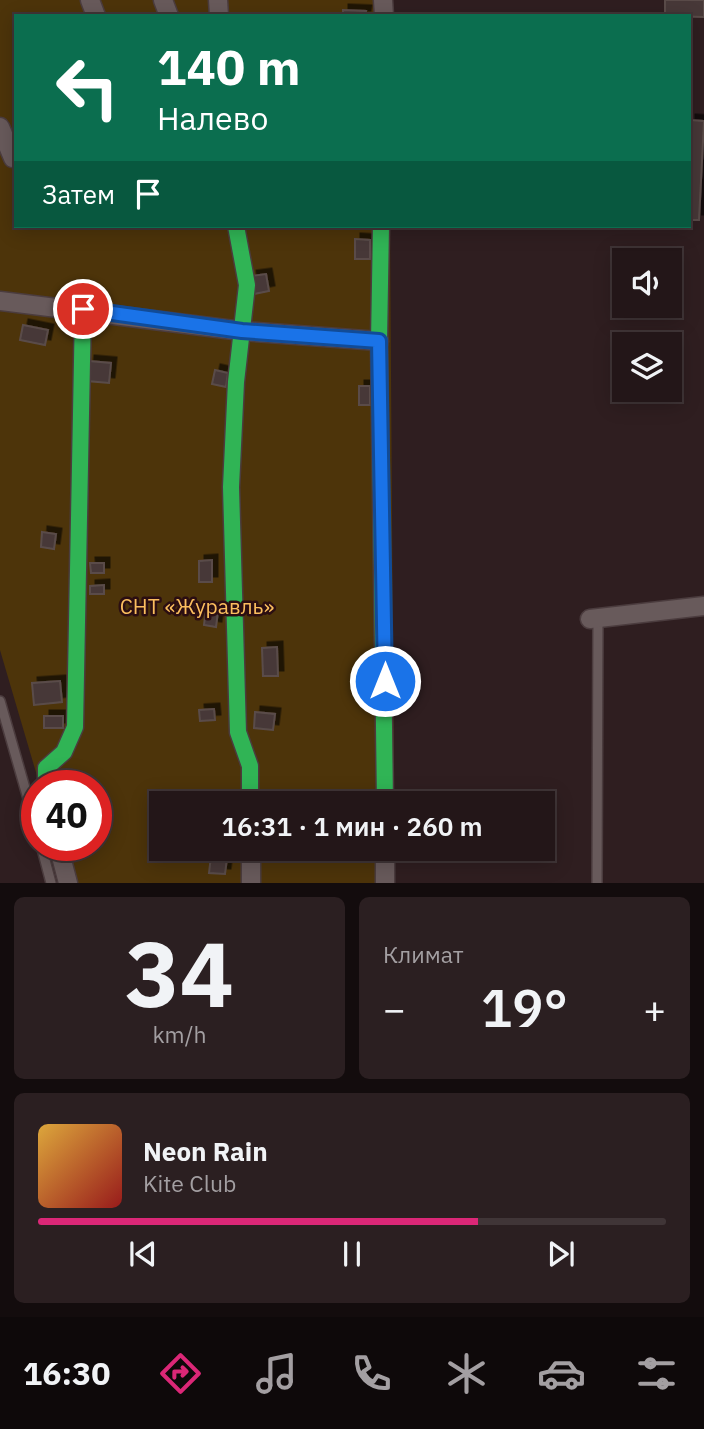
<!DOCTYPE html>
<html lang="ru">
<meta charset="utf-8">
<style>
body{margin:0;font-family:"IBM Plex Sans",sans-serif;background:#2b1f21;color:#f1f3f6;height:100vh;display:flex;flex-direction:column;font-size:26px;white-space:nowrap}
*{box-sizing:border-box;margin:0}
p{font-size:23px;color:#a39fa2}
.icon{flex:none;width:38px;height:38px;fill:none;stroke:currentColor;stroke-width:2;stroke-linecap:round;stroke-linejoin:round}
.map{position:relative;height:883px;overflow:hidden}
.sheet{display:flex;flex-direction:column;gap:14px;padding:14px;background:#130c0d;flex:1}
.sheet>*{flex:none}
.guide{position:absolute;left:14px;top:14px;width:677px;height:214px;border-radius:0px;box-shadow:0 4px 18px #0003,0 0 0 2px #403537;background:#0b6e4f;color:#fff;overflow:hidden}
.buttons{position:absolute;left:612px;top:248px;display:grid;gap:14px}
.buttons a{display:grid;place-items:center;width:70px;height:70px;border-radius:0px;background:#231618;box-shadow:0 4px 18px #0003,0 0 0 2px #403537;font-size:35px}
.speed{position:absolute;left:21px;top:770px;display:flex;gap:14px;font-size:35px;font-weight:700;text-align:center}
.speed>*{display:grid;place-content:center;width:91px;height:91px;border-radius:50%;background:#231618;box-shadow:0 4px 18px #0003,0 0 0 2px #403537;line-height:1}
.speed .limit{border:10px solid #d22;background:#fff;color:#111}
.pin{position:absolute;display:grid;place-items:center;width:60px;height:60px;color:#fff;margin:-30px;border:4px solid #fff;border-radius:50%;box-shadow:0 2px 7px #0007}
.me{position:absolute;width:77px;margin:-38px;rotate:0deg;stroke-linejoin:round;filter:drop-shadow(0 0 5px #0008)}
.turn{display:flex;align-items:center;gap:24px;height:147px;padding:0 28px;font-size:32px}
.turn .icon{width:91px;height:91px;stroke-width:2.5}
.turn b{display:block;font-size:49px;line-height:60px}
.then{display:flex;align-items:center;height:66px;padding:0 28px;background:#0003;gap:14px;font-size:26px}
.big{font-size:52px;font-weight:600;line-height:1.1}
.sheet .card{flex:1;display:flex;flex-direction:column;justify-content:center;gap:10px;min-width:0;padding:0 24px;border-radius:10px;background:#2b1f21}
.sheet .dial{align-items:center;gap:0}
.dial b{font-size:91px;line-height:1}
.song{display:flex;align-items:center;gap:21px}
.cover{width:84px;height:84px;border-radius:10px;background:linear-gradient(135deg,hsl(40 70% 55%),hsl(0 70% 35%))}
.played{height:7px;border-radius:4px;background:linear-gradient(90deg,#db2777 70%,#403537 70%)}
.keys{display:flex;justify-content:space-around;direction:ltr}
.heat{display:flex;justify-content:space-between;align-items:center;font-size:38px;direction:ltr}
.sheet .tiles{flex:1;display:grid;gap:14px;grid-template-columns:1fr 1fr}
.card:last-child{grid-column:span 2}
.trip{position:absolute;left:149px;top:791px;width:406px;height:70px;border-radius:0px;background:#231618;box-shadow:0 4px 18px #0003,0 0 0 2px #403537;font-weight:600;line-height:70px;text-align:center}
.tabs{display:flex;height:112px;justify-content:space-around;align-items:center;background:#0e090a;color:#a39fa2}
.tabs .icon{width:49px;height:49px}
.tabs .active{color:#db2777}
.tabs b{font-size:32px;color:#f1f3f6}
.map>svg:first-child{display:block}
</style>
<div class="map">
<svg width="704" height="883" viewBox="0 0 704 883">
<defs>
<filter id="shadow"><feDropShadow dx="5.5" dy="-5.5" stdDeviation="0" flood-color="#0009"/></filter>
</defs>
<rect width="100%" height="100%" fill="#2f1e20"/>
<polygon fill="#4d340a" points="0,0 388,0 388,16 16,16 16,226 390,226 394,803 161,803 161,849 395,849 395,883 63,883 54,845 96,845 96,786 40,786 0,650"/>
<g fill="#463937" stroke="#5a4c4a" stroke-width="2" filter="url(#shadow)">
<polygon points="665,0 704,0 704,17 665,16"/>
<polygon points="343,10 366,11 365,16 343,16"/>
<polygon points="690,120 704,121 699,220 690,220"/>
<polygon points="355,239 370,240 370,259 355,259"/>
<polygon points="266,274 269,291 254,294 251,276"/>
<polygon points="23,325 48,330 45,345 20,340"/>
<polygon points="89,361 111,363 109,383 87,381"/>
<polygon points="215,370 228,373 226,387 212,384"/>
<rect x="359" y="386" width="11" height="19"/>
<polygon points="42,532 56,534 54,549 41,547"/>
<polygon points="212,560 212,582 199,582 199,561"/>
<polygon points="90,563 104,563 104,573 91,573"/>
<polygon points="104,585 104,594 90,594 90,586"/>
<polygon points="206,609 218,611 216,627 204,625"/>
<polygon points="277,647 278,676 263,676 262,648"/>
<polygon points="60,681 62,702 34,705 32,683"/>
<polygon points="214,709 215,720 200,721 199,710"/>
<polygon points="255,712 275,714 273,730 254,728"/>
<rect x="44" y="716" width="19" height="12"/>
<polygon points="211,856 227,858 225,874 209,873"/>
</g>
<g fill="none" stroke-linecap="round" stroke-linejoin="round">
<g stroke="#4b3c3e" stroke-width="12">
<g id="lane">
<polyline points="0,701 37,830"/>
<polyline points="41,845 51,883"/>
<polyline points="597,883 598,618"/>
</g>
</g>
<g stroke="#4b3c3e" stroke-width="21">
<g id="street">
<polyline points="90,0 96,16"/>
<polyline points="163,0 169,16"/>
<polyline points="218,0 219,16"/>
<polyline points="383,0 384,16"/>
<polyline points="0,127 13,158 16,158"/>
<polyline points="0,301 242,331 379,341"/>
<polyline points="590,619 704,606"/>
<polyline points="58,845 68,883"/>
<polyline points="251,849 251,883"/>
<polyline points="385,883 385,849"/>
</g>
</g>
<g stroke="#4b3c3e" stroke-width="19">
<g id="fast">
<polyline points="236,226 247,285 236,382 231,487 238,732 250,766 250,803"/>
<polyline points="381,226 379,341 385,803"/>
<polyline points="46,786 46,768 64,752 75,727 83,309"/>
</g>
</g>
<use href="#lane" stroke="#685a5b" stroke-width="9"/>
<use href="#street" stroke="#685a5b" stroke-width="18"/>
<use href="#fast" stroke="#30b455" stroke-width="16"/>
</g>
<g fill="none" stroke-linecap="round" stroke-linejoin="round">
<g stroke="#114b97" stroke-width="18">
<polyline id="route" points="83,309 242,331 379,341 385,681"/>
</g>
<use href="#route" stroke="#1a73e8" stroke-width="12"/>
</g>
<g text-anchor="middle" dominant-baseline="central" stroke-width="5" stroke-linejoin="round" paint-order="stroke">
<g font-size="21" fill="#fbbe5e" stroke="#2b0e12">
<text x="197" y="606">СНТ «Журавль»</text>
</g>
</g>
</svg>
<div class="buttons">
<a><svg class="icon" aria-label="sound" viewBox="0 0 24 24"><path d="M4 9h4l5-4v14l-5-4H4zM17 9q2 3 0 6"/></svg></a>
<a><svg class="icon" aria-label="layers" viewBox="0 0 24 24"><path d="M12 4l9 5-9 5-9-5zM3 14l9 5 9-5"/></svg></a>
</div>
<div class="speed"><div class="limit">40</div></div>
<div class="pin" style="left:83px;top:309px;background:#d93025"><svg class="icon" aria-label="arrive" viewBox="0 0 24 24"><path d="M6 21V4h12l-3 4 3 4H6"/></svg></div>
<svg class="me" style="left:385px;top:681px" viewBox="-20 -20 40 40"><circle r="17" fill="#1a73e8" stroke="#fff" stroke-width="3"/><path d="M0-11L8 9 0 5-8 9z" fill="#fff"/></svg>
<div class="trip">16:31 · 1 мин · 260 m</div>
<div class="guide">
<div class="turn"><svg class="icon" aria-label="left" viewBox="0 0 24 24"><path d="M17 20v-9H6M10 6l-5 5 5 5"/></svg><div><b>140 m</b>Налево</div></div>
<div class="then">Затем<svg class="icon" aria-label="arrive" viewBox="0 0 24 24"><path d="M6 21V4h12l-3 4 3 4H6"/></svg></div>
</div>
</div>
<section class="sheet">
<div class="tiles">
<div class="card dial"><b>34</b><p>km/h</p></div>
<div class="card"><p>Климат</p>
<div class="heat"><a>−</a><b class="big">19°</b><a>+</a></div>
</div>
<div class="card">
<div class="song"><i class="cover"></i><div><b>Neon Rain</b><p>Kite Club</p></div></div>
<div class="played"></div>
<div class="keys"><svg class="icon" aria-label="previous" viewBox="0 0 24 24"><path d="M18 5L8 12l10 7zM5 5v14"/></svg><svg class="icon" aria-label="pause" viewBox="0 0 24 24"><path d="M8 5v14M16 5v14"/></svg><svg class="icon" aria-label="next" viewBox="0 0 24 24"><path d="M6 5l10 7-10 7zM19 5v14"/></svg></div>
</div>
</div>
</section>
<nav class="tabs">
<b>16:30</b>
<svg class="icon active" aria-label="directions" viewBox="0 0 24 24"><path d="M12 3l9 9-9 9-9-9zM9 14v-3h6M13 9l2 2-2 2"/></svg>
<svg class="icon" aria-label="music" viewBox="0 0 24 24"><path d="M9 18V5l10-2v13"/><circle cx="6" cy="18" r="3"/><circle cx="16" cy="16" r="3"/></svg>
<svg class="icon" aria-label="phone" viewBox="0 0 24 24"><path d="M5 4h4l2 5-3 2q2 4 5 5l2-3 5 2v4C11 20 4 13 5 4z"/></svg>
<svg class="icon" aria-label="climate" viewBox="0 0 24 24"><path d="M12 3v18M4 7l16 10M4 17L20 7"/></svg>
<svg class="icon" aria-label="car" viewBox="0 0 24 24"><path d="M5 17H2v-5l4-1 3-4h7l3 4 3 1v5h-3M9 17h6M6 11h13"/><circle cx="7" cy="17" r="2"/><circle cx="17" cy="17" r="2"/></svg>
<svg class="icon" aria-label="filters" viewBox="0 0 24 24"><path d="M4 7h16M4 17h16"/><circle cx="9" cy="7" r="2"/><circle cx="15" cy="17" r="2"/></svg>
</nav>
